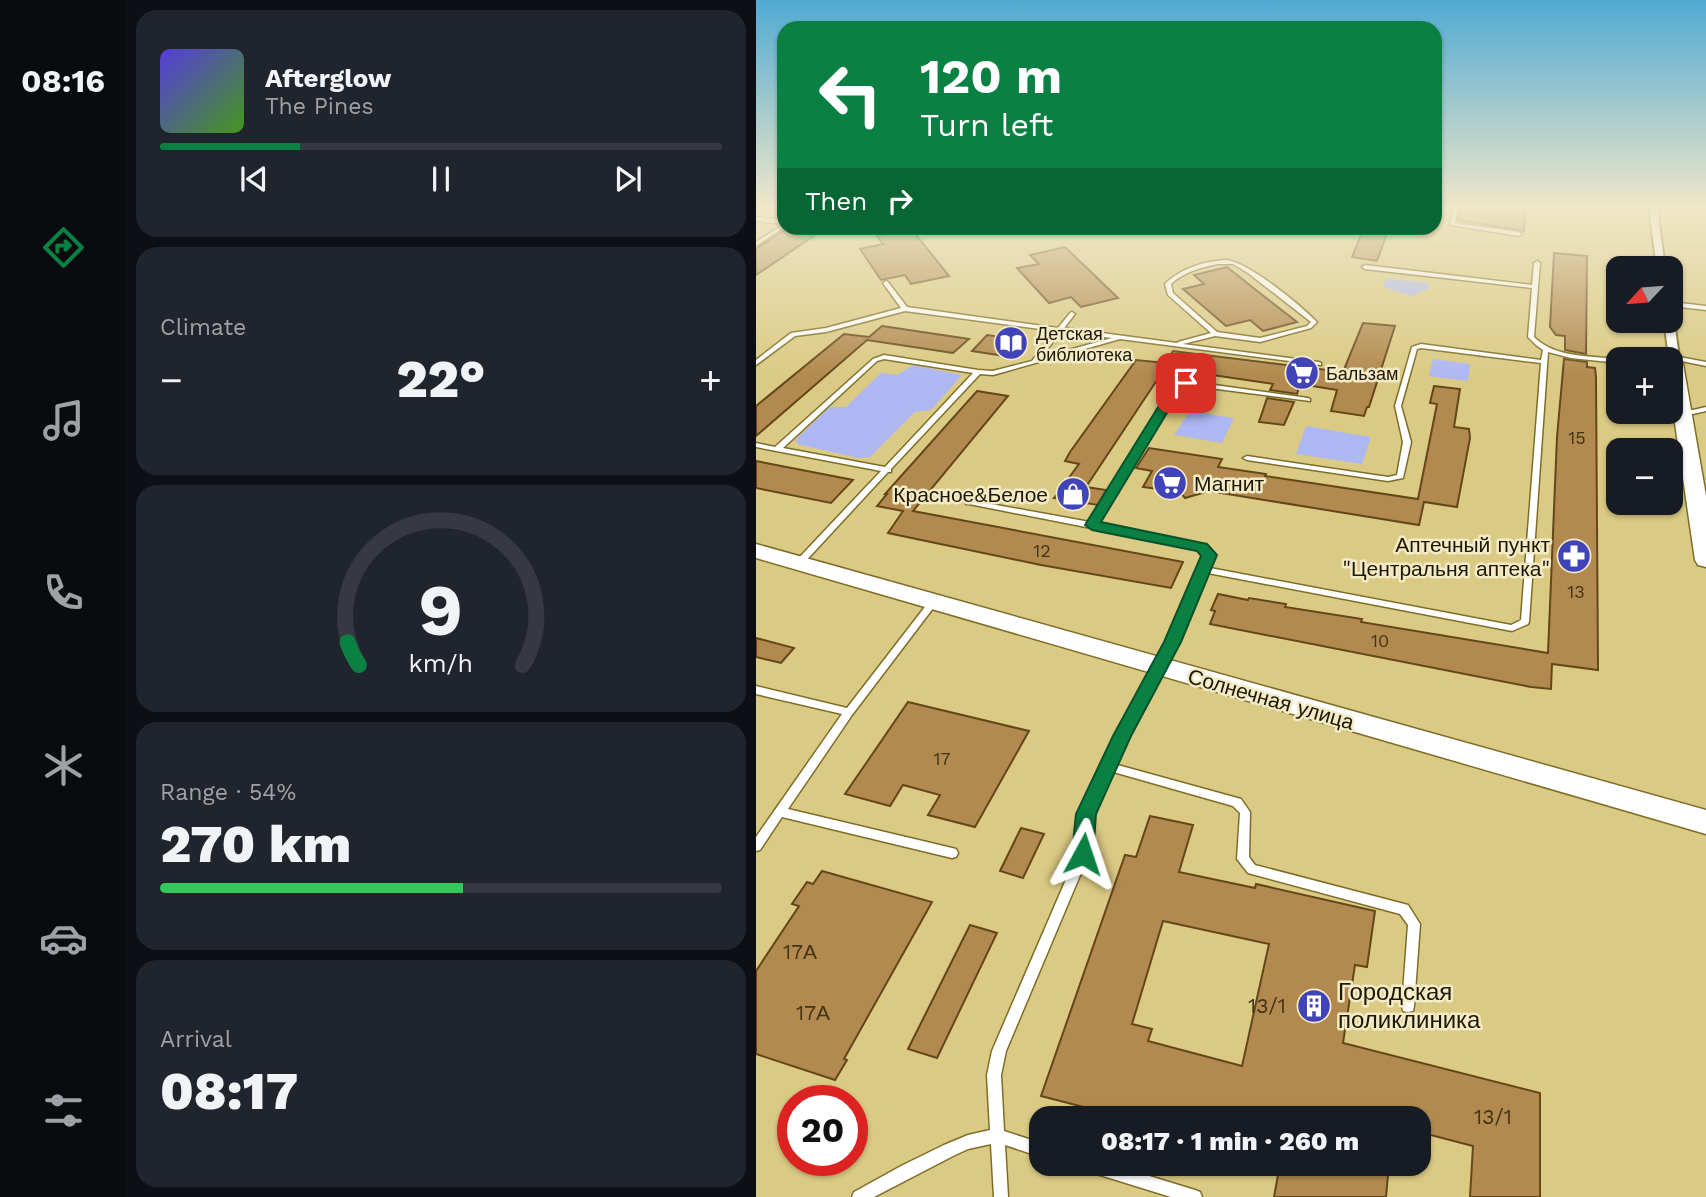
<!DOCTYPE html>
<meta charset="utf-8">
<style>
body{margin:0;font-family:"Work Sans",sans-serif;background:#20242c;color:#f1f3f6;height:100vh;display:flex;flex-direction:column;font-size:26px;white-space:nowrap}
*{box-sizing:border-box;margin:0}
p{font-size:23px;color:#9ea1a6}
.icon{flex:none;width:38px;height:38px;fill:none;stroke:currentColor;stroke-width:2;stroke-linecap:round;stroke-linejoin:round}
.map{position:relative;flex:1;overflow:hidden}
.sheet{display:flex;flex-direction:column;gap:10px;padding:10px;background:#0d0f14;width:630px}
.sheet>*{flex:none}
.banner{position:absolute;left:21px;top:21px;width:665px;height:214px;border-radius:21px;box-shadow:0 2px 5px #0004;background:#0b8043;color:#fff;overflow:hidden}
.needle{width:46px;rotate:244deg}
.tools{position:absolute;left:850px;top:256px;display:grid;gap:14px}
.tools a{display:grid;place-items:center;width:77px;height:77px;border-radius:14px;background:#171b24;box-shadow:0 2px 5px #0004;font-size:35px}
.speed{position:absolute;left:21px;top:1085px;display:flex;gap:14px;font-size:35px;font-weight:700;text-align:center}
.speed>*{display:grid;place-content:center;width:91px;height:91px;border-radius:50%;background:#171b24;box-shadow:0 2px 5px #0004;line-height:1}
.speed .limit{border:10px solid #d22;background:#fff;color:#111}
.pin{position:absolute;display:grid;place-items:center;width:60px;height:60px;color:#fff;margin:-30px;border-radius:14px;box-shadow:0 4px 10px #0006}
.me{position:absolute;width:77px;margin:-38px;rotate:5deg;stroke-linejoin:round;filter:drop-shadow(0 0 5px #0008)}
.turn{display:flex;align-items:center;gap:24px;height:147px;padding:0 28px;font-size:32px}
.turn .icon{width:91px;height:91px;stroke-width:2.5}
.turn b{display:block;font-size:49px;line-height:60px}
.then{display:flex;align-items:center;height:66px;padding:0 28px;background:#0003;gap:14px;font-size:26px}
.big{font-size:52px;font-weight:800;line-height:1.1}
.sheet .tile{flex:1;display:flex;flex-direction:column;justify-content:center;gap:10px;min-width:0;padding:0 24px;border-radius:21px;background:#20242c}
.sheet .dial{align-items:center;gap:0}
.dial svg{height:182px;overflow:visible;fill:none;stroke:#363941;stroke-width:7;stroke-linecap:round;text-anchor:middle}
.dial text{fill:#f1f3f6;stroke:none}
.song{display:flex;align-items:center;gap:21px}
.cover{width:84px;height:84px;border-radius:10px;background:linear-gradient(135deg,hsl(250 70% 55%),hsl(100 70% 35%))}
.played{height:7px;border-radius:4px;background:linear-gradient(90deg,#0b8043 25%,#363941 25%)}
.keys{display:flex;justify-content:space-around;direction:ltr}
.heat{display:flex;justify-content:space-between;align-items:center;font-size:38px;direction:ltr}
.charge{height:10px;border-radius:5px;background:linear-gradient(90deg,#34c759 54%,#363941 0)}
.trip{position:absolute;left:273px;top:1106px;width:402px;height:70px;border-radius:21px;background:#171b24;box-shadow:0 2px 5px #0004;font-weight:800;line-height:70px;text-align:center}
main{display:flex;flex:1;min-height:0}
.tabs{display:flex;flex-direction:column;width:126px;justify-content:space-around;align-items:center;background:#090b0e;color:#9ea1a6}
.tabs .icon{width:49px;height:49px}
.tabs .current{color:#0b8043}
.tabs b{font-size:32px;color:#f1f3f6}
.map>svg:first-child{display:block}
</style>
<main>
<nav class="tabs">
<b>08:16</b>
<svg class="icon current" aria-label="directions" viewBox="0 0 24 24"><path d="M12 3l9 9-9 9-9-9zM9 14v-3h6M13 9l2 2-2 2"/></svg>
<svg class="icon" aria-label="music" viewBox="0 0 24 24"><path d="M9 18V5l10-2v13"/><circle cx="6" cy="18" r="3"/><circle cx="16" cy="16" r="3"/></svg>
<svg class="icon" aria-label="phone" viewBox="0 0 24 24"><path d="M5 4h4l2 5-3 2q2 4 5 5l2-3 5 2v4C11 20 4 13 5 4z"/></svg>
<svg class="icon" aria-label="climate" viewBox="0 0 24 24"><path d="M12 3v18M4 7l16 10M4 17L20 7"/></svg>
<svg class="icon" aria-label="car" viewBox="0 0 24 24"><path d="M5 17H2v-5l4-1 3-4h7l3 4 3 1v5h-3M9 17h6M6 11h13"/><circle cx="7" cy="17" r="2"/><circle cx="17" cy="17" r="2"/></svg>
<svg class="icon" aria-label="filters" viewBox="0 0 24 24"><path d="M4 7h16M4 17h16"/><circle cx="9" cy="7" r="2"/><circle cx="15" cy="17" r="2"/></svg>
</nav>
<section class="sheet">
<div class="tile">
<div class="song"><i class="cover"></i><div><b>Afterglow</b><p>The Pines</p></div></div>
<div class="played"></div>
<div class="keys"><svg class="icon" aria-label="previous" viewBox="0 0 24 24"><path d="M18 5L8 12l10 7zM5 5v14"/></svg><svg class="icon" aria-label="pause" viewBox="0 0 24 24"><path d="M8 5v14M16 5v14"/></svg><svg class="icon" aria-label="next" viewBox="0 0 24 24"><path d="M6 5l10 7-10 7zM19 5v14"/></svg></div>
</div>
<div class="tile"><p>Climate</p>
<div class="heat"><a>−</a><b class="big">22°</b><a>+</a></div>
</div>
<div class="tile dial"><svg viewBox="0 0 100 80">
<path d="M14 69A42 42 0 1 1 86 69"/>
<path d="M14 69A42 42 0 0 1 9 59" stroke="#0b8043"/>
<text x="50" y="56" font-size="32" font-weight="700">9</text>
<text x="50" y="72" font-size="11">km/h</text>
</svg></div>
<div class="tile"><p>Range · 54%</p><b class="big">270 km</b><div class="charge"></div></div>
<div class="tile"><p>Arrival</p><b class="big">08:17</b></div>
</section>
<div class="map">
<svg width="950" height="1197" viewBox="0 0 950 1197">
<rect width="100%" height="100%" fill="#dbca84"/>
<g fill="#adb8f3">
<polygon points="630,278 673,283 672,289 655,296 627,287"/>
<polygon points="677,359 714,364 712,381 673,376"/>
<polygon points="157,365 206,375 175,410 159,412 114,457 102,458 41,444 40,439 74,407 90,407 125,373 141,375"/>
<polygon points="434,411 478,418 466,443 418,435"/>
<polygon points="550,426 615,437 606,464 540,454"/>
</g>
<g fill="#b28a4f" stroke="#644719" stroke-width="2" fill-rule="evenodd">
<polygon points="705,208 770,208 768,231 702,220"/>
<polygon points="608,228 633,228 621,261 596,257"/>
<polygon points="155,229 173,251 193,276 155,284 149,275 125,280 104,249 127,244 121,236"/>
<polygon points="27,231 59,235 0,275 0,249"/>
<polygon points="309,247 362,298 325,307 315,297 293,303 261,268 283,264 274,255"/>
<polygon points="798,253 831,256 830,354 809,350 809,336 800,335 794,327"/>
<polygon points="471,267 500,290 541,322 507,331 494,320 470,326 427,289 448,284 438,275"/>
<polygon points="607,323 639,326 613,407 611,407 608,416 575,411 581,390 544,384 541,394 514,390 517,384 409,368 330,487 350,490 342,505 298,498 323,464 309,461 314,452 380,360 410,363 417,351 587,372"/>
<polygon points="126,326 213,339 197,353 111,340 0,436 0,406 88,334 113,337"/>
<polygon points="231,335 263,340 248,356 216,351"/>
<polygon points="808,359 831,362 831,367 839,368 840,377 842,670 796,664 795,689 775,687 454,624 459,611 455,610 462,594 492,600 493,598 530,604 529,607 606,619 605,622 792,653 801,437"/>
<polygon points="678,386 704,389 698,427 713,429 714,438 701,507 668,502 663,525 453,491 429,498 424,492 387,487 396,471 380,468 393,448 466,459 462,467 510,474 509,476 662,499 681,404 674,403"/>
<polygon points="221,391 252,396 157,511 427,562 415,588 285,565 132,533 147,511 121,506 131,494 129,494"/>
<polygon points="511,398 538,402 528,425 503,422"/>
<polygon points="0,461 97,480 75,503 0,488"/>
<polygon points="0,638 38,648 25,663 0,657"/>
<polygon points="152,702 273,731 219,827 172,815 184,795 147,785 134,806 89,794"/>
<path d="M394,816L437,825L423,872L499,888L500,884L619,911L611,967L599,965L587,1043L784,1093V1197H714L717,1146L663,1132V1118H370L285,1096L369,855L380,857ZM407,921L513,944L486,1066L392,1041L396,1029L376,1024Z"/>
<polygon points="265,828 288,834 267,878 244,871"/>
<polygon points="66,871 176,902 88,1059 91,1060 79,1080 0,1054 0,971 43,906 36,904 51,882 57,884"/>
<polygon points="214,925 241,933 181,1058 152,1049"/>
<polygon points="524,1164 633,1164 630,1197 518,1197"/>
</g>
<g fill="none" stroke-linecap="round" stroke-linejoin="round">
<g stroke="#7e6d27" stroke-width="3">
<g id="service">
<polygon points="697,208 702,208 699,223 763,232 766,234 763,236 694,225"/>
<polygon points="0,217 28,220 28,227 0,246 0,242 28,224 0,221"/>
<path d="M471,260C495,264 543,304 561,322L555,328L504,342L459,336L427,344L563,362L565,363V365L364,339L237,375L224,374L135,469V472H132L46,565H40L39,563L40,561L125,471L0,447V443L19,447L117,359L128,355L222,370L237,371L276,361L299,331L149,311L70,332L39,336L0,365V360L35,333L70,328L145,308L127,283L130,281L132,282L151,307L302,328L314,313L316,312L319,314L308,328L421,343L422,342L455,333L412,295L409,284C425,268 449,261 471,260ZM462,264H477L492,273L555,322L551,326L504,338L461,332L417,293L415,284C428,272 445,267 462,264ZM305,332L356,338L284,358ZM128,359L217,373L129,467L27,448L121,361Z"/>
<path d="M781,261L784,263L778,337C799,358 835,356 863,359V363L815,358L792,352L773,622L772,624L756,631L452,573L421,642L358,764L485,799L494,812L493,857L499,865L652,905L664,924L658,1006L657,1011L652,1012L647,1011L646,1006L652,925L644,914L492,873L481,859L484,813L477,806L354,771L335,814L333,854L250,1051L245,1075L248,1131L285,1143V1157L249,1145L252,1197H238L235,1144L212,1149L197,1156L118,1197H96L98,1192L147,1165L188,1145L212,1135L234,1130L231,1075L236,1051L321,854L325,814L347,763L411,642L445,570L449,556L442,549L213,504H210L209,502L210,500H213L334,522L419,384L430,381L552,398L554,399V401L430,385L423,386L341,523L448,545L457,555L454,568L755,625L765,620L785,363L665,348L661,349L645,406L655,442L647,478L632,481L491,460L487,458L491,456L632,477L641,475L647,442L639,406L656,347L665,344L785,360L787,350L780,345L772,337L776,288L609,269L606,267L609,265L776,285L778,263Z"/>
<polygon points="915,302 950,306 950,310 915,306"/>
<polygon points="918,356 950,362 950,366 916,359 916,357"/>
<polygon points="950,407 950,411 937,414 924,411 923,410 926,408 937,410"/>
<polygon points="178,598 182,601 181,603 96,715 32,809 196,848 200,849 202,853 200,857 196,858 26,817 4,850 0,851 0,837 86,714 0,694 0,686 91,708 175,599"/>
<polygon points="324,1164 354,1164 439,1190 444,1192 446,1197 415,1197 331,1171 326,1169"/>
</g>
</g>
<g stroke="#7e6d27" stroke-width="4">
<g id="pedestrian">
<polygon points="893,208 901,208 909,268 901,268"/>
<polygon points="915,318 918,320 923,358 918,361 913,358 908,320 915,320"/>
</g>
</g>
<g stroke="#7e6d27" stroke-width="3">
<g id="tertiary">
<polygon points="918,353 926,358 950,496 950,567 942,565 939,560 915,396 915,359 910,358"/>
<polygon points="0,544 950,810 950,834 0,558"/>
</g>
</g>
<use href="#service" fill="#fff" fill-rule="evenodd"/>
<use href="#pedestrian" fill="#fff" fill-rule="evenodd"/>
<use href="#tertiary" fill="#fff" fill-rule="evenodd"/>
</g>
<linearGradient id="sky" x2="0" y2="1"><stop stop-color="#50aad3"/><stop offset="0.55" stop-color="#efe7c8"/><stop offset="1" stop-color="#efe7c8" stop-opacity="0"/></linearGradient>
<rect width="950" height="376" fill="url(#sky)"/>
<polygon fill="#0b8043" stroke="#07532c" stroke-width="2" points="430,379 436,383 426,388 345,522 451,544 461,555 425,642 375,736 340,814 337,854 334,861 327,863 319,861 316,854 320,814 357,736 408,642 445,556 441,551 336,530 329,525 417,383"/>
<defs>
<g id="library-disc" transform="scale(1.75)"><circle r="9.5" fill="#4143b8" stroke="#f3ebc8"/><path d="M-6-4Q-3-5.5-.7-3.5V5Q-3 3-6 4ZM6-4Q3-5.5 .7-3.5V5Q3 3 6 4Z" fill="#fff"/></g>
<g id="supermarket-disc" transform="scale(1.75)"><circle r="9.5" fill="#4143b8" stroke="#f3ebc8"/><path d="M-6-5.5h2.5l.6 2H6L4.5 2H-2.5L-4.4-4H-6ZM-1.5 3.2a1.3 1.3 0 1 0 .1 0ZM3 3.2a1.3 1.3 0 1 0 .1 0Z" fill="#fff"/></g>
<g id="shop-disc" transform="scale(1.75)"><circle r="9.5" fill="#4143b8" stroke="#f3ebc8"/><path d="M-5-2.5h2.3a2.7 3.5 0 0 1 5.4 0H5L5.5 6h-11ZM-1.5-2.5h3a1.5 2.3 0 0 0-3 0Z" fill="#fff"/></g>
<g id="pharmacy-disc" transform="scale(1.75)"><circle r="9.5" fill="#4143b8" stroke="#f3ebc8"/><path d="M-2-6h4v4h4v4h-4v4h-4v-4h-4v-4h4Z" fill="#fff"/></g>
<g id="building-disc" transform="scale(1.75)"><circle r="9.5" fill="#4143b8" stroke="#f3ebc8"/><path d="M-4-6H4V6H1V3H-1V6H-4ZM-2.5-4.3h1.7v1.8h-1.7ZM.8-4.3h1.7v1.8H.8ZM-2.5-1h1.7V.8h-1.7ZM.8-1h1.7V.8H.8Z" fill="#fff"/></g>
</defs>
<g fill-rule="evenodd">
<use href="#library-disc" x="255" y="343"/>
<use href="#supermarket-disc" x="546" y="373"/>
<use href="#supermarket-disc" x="414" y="483"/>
<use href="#shop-disc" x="317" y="494"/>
<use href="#pharmacy-disc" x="818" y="556"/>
<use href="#building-disc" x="558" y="1006"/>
</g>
<g text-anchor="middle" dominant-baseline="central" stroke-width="5" stroke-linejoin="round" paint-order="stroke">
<g font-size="18" fill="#1f1800" stroke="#f3ebc8" text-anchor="start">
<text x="280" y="333">Детская<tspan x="280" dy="21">библиотека</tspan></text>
<text x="570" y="373">Бальзам</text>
</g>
<g font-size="18" fill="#443414">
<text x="821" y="437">15</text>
<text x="286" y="550">12</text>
<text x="820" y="591">13</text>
<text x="624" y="640">10</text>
<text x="186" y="758">17</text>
</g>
<g font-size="21" fill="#1f1800" stroke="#f3ebc8" text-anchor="end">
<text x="438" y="483" text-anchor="start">Магнит</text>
<text x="292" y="494">Красное&amp;Белое</text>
<text x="794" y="544">Аптечный пункт<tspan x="794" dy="24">"Центральня аптека"</tspan></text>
</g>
<g font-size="21" fill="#1f1800" stroke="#f3ebc8">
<text transform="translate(515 699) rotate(16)">Солнечная улица</text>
</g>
<g font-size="21" fill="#443414">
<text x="44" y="951">17А</text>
<text x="511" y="1005">13/1</text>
<text x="57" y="1012">17А</text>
<text x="737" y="1116">13/1</text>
</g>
<g font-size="24" fill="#1f1800" stroke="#f3ebc8" text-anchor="start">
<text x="582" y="992">Городская<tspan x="582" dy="28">поликлиника</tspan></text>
</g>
</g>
</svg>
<div class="tools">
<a><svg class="needle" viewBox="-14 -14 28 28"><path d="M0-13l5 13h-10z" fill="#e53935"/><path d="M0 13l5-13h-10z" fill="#9ea1a6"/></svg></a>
<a>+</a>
<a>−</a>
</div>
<div class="speed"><div class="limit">20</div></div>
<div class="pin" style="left:430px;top:383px;background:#d93025"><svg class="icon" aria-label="arrive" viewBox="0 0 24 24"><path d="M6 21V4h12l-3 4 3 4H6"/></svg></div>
<svg class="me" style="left:327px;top:854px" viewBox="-20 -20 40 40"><path d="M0-17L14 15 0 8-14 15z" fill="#0b8043" stroke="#fff" stroke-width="4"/></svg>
<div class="trip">08:17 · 1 min · 260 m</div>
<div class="banner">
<div class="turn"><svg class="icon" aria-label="left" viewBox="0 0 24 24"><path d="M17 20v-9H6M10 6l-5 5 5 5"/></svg><div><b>120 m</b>Turn left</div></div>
<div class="then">Then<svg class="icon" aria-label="right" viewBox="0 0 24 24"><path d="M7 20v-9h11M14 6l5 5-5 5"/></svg></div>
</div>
</div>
</main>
